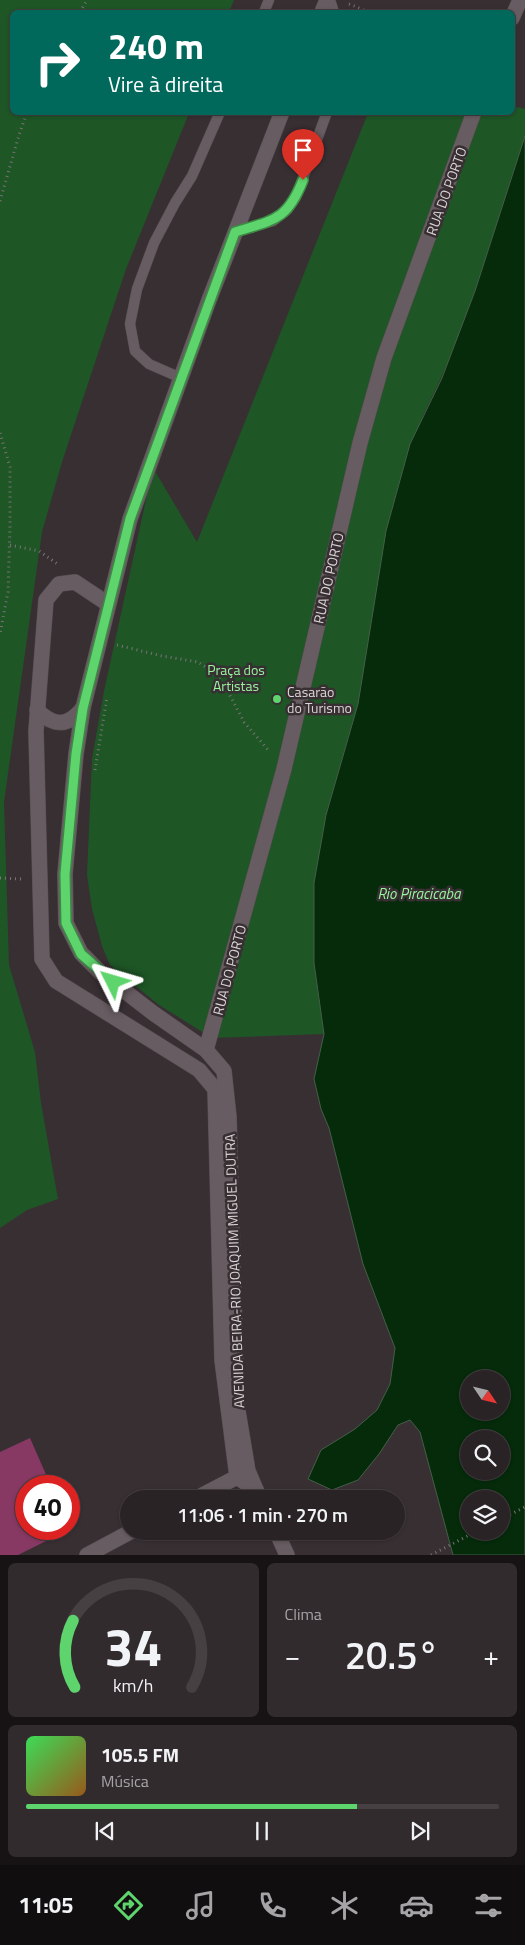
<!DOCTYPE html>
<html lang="pt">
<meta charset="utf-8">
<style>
body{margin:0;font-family:"Titillium Web",sans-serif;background:#322b2e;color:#f1f3f6;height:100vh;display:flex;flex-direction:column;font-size:19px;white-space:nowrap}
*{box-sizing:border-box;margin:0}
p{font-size:16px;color:#a5a4a7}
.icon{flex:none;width:28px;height:28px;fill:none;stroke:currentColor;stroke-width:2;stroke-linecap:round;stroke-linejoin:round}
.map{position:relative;height:1555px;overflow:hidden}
.side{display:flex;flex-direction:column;gap:8px;padding:8px;background:#171315;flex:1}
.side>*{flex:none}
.guide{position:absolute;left:10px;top:10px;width:505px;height:105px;border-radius:8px;box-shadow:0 1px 4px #0004,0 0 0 1px #464043;background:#00695c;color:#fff;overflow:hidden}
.needle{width:32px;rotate:125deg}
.tools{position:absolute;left:460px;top:1370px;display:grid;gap:10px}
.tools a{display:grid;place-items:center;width:50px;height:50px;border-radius:50%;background:#2a2326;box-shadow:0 1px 4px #0004,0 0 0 1px #464043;font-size:25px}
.speed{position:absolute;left:15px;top:1475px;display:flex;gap:10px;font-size:25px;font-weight:700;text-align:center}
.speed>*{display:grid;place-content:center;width:65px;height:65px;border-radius:50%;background:#2a2326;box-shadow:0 1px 4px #0004,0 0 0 1px #464043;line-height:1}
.speed .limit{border:8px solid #d22;background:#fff;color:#111}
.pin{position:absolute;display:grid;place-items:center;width:42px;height:42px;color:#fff;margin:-51px -21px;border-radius:50% 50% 50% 0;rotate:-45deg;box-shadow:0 0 5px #0007}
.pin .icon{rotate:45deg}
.me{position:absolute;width:55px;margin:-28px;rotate:310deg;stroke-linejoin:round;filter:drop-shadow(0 0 4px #0008)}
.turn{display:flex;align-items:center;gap:18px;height:105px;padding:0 15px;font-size:22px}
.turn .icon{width:65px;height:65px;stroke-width:2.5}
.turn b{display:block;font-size:35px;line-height:42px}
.big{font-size:38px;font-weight:600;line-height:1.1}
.side .card{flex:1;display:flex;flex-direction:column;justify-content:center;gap:8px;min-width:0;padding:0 18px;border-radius:8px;background:#322b2e}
.side .dial{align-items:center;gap:0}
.dial svg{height:130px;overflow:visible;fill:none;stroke:#464043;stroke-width:7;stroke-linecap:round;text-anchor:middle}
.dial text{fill:#f1f3f6;stroke:none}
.song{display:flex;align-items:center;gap:15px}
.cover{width:60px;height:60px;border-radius:8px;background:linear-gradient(135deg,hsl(130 70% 55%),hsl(30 70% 35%))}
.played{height:5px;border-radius:2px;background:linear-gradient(90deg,#5ed56c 70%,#464043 70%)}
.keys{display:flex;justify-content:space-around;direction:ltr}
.heat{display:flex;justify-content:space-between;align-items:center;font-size:28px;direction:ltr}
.side .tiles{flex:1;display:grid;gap:8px;grid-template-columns:1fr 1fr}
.card:last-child{grid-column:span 2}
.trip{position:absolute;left:120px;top:1490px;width:285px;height:50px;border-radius:25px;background:#2a2326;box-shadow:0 1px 4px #0004,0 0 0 1px #464043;font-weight:600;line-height:50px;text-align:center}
.tab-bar{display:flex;height:80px;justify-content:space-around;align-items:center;background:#110e0f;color:#a5a4a7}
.tab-bar .icon{width:35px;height:35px}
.tab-bar .selected{color:#5ed56c}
.tab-bar b{font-size:22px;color:#f1f3f6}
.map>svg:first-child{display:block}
</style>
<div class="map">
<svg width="525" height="1555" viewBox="0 0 525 1555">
<rect width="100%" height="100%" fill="#382f33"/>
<g fill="#1e5626">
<polygon points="0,0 234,0 229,12 12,12 12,112 189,113 126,269 62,462 42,532 4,802 9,965 35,1052 41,1103 58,1199 27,1210 0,1228"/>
<path d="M513,106L525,109V136C493,230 469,327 423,415L358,704L326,815L314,963L324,1034L212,1038L159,1005L110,965L102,946L92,909L87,875L92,759L104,691L153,468L197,542L368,113L512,112Z"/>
</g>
<path fill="#052b0b" stroke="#455e48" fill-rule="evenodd" d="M525,136V1555H453L420,1432L410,1420L398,1425L379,1454L358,1480L332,1490L308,1479L321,1450L355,1429L377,1410L390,1384L395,1348L363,1264L329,1128L321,1109L314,1079L324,1034L314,963V883L326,815L358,704L386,531L410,444L442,378L475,291ZM469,1379H501V1411H469ZM469,1439H501V1471H469ZM469,1499H501V1531H469Z"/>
<polygon fill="#883963" points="30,1438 51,1486 26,1486 26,1529 70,1529 18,1555 0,1555 0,1452"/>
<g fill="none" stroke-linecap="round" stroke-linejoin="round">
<g stroke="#534c4f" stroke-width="11">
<g id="service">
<polyline points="330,0 334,12"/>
<polyline points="264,12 269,0"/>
<polyline points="235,232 273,221 287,210 296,197 327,112"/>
<polyline points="181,378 149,364 135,351 130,324 137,289 154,243 175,203 192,176 220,112"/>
</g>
</g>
<g stroke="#534c4f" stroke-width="16">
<g id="pedestrian">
<polyline points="512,18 520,0"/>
<polyline points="206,1050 284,769 360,443 384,358 474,112"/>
</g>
</g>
<g stroke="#534c4f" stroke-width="16">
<polyline id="minor" points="108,604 75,582 59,584 46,600 36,731 42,959 56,981 199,1070 215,1089 222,1360 237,1477"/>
</g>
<g stroke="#534c4f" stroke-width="16">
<g id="tertiary">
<polyline points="322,12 327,0"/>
<path d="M37,710C54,727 68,727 83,708"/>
<polyline points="195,1499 237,1477 256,1490"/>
<polyline points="260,1499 248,1471 237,1405 229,1117 224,1071 206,1050 153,1013 100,972 81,953 66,923 65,874 76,754 83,708 130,519 209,300 282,112"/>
<polyline points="276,1531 287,1555"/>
<polyline points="87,1555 132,1531"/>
</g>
</g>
<g stroke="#7a7376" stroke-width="3" stroke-dasharray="1 4" stroke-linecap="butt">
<polyline points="349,4 369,12"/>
<polyline points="80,12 87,0"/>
<polyline points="0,201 19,135 27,112"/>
<polyline points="0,433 10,467 10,525 8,592 0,634"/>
<polyline points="10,545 39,551 59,565"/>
<polyline points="117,645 162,656 198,662 215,673 226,688 244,722 269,751"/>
<polyline points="95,770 107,697"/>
<polyline points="0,878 22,879"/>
<polyline points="501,1519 525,1507"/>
<polyline points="431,1555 477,1531"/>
</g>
<use href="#service" stroke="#675c61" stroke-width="10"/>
<use href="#pedestrian" stroke="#675c61" stroke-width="15"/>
<use href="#minor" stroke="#675c61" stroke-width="15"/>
<use href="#tertiary" stroke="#675c61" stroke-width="15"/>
</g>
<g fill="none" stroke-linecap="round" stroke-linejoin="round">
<g stroke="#3d8a46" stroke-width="12">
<path id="route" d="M113,982L81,954L66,923L65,874L76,754L83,708L130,519L235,232C273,220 287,221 303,180"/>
</g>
<use href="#route" stroke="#5ed56c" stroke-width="9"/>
</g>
<circle fill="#5ed56c" stroke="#382f33" stroke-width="2" cx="277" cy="699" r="5"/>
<g text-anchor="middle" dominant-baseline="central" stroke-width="5" stroke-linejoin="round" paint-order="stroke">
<g font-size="14" fill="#dad4d6" stroke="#382f33">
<text transform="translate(446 191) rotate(-70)">RUA DO PORTO</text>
<text transform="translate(328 578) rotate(-77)">RUA DO PORTO</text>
<text transform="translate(229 970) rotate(-75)">RUA DO PORTO</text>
<text transform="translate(234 1271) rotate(-92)">AVENIDA BEIRA-RIO JOAQUIM MIGUEL DUTRA</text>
</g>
<g font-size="14" fill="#98f59e" stroke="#382f33">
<text x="236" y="669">Praça dos<tspan x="236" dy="16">Artistas</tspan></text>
</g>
<g font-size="14" fill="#dad4d6" stroke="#382f33" text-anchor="start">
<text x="287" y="691">Casarão<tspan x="287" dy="16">do Turismo</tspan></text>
</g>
<g font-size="15" font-style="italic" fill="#98f59e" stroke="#382f33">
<text x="419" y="893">Rio Piracicaba</text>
</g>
</g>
</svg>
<div class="tools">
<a><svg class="needle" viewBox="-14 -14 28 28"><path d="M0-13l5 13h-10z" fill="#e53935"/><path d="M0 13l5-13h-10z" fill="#a5a4a7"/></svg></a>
<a><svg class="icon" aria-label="search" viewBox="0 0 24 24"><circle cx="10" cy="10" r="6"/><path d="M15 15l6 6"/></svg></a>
<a><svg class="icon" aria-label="layers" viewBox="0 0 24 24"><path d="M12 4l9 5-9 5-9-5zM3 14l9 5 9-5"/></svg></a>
</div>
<div class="speed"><div class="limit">40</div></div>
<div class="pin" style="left:303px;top:180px;background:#d93025"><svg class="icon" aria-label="arrive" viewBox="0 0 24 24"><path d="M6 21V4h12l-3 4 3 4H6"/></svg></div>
<svg class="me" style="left:113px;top:982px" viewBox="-20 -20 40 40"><path d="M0-17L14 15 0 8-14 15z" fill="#5ed56c" stroke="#fff" stroke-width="4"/></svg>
<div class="trip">11:06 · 1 min · 270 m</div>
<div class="guide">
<div class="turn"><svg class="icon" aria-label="right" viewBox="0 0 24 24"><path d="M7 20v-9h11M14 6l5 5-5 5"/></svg><div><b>240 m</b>Vire à direita</div></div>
</div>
</div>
<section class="side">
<div class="tiles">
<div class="card dial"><svg viewBox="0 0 100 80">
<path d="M14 69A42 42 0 1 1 86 69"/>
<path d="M14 69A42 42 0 0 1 13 28" stroke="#5ed56c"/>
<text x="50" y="56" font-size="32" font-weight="700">34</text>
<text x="50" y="72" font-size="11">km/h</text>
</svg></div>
<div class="card"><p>Clima</p>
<div class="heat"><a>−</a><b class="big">20.5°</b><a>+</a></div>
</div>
<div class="card">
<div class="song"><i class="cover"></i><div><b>105.5 FM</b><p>Música</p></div></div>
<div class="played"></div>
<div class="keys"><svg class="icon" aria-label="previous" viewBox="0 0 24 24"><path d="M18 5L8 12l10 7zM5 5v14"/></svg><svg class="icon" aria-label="pause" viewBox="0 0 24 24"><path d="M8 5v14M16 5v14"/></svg><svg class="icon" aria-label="next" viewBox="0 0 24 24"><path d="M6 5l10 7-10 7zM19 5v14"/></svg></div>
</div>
</div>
</section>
<nav class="tab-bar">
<b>11:05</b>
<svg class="icon selected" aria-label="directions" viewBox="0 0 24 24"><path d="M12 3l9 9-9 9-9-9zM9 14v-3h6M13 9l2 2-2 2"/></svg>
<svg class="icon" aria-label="music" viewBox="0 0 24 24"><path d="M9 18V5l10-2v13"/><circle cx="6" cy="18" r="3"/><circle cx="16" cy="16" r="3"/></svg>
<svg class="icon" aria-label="phone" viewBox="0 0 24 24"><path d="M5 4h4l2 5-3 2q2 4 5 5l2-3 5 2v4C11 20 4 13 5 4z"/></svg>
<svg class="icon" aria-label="climate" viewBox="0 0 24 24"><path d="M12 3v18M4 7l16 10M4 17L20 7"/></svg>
<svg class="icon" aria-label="car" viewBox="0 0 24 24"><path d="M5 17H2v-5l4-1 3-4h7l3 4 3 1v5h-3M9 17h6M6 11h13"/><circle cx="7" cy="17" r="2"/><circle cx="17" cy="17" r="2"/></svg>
<svg class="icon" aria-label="filters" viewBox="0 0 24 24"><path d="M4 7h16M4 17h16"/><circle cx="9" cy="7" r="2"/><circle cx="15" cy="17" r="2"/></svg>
</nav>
